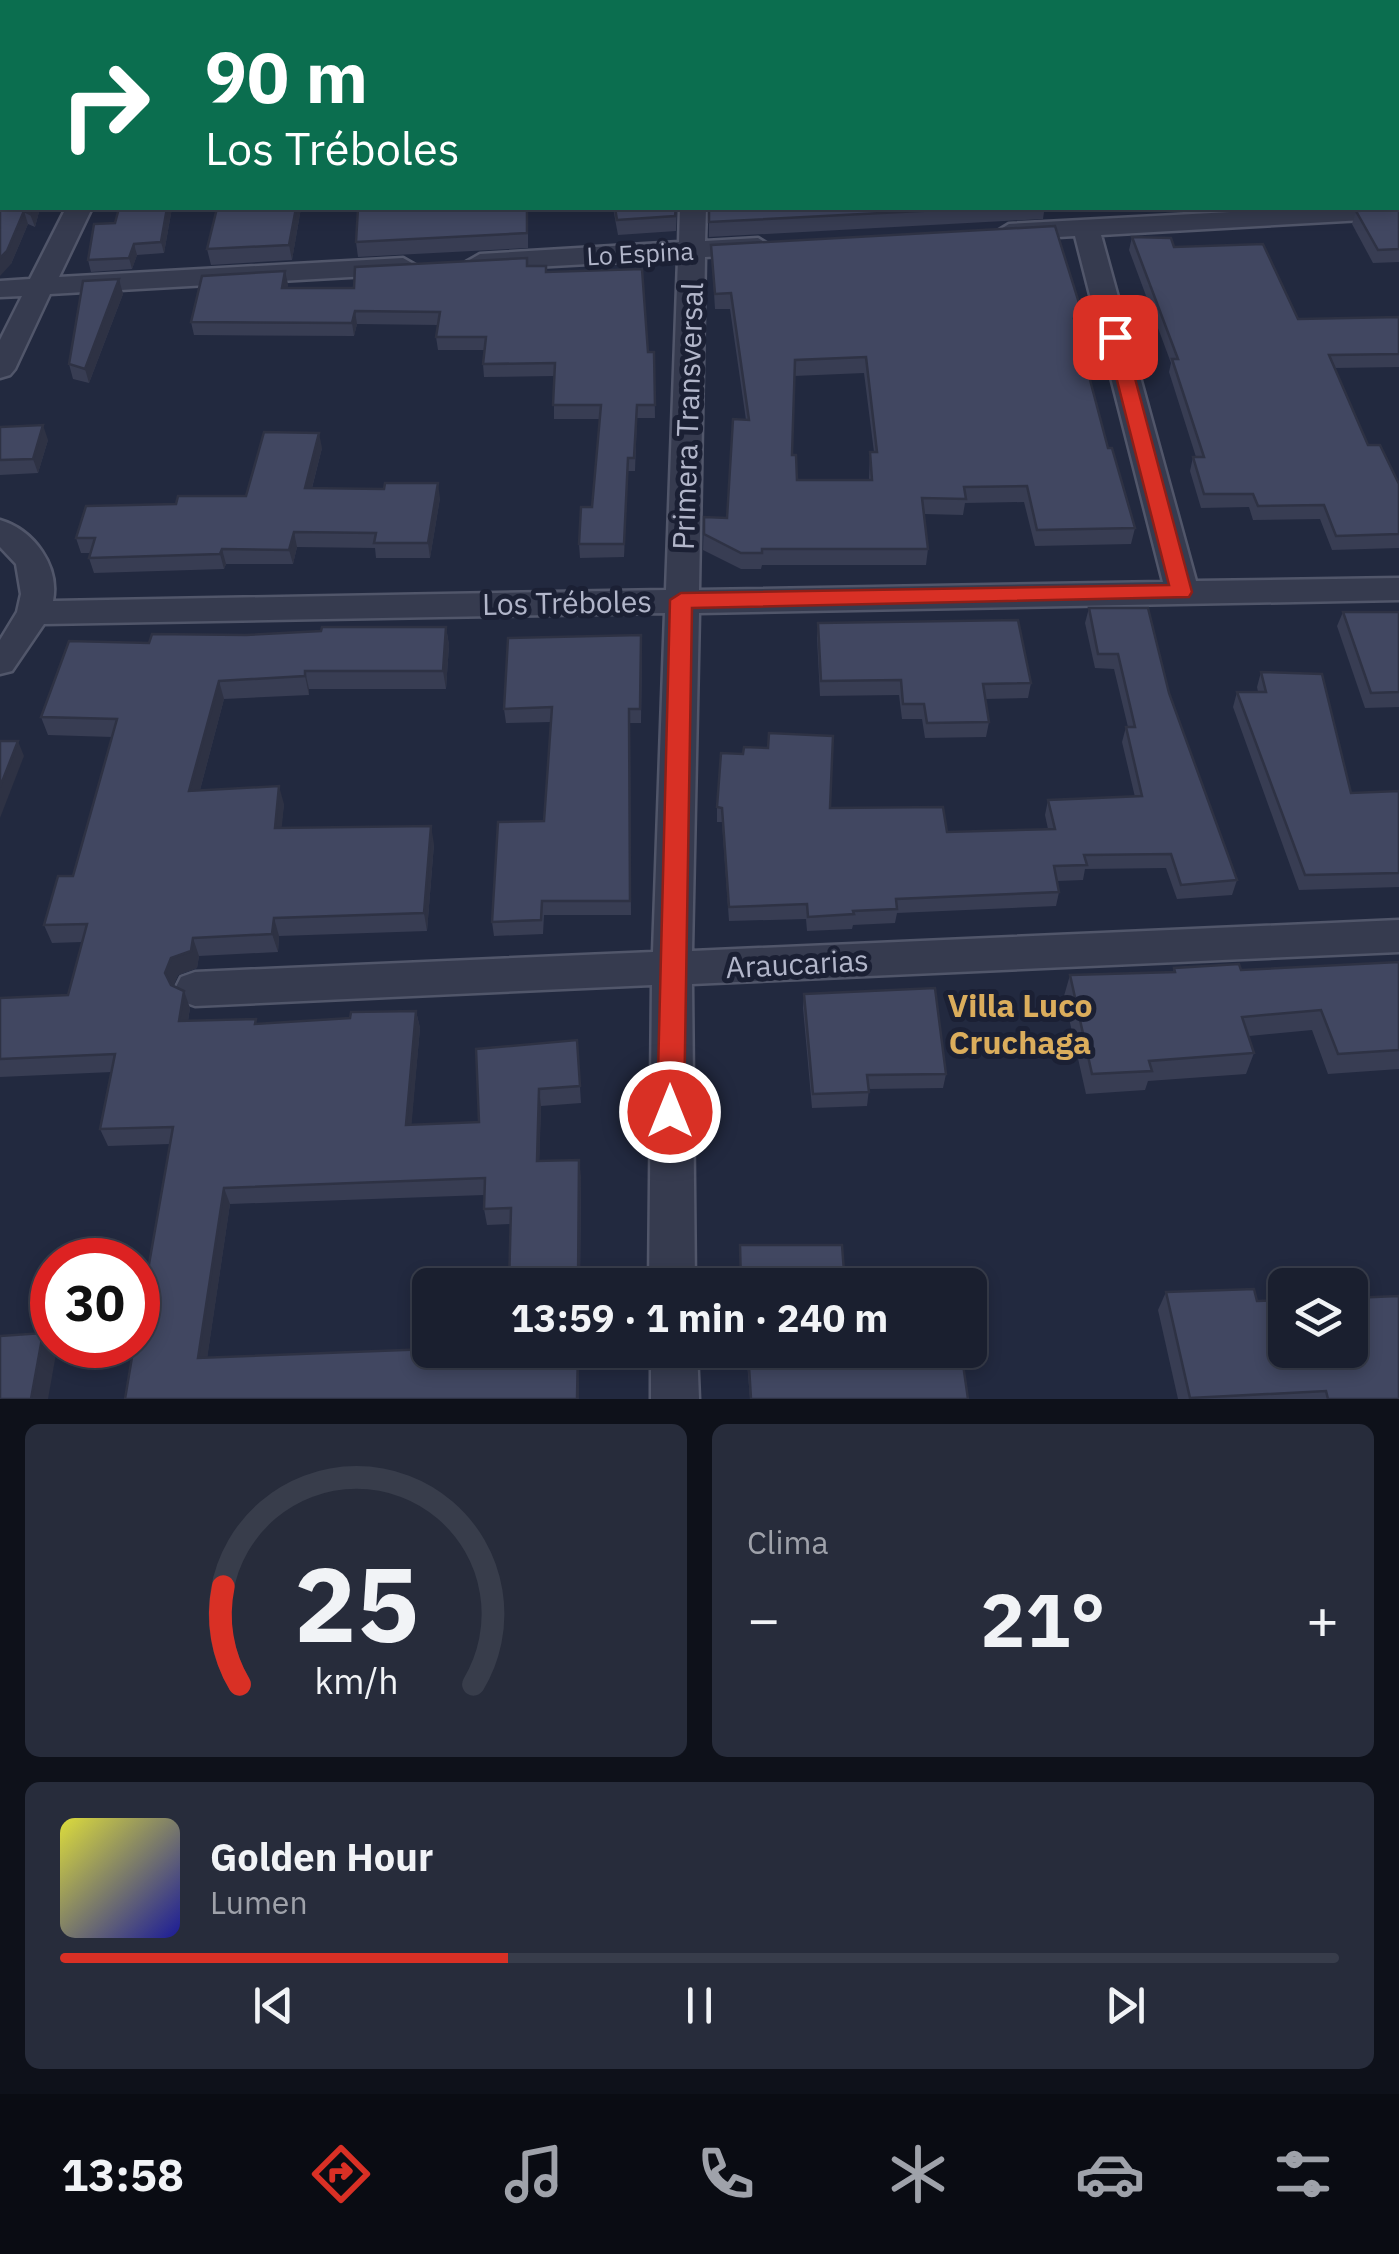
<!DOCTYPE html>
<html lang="es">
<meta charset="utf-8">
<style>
body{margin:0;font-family:"IBM Plex Sans",sans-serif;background:#272c3b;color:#f1f3f6;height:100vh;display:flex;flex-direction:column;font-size:38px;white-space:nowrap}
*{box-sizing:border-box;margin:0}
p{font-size:32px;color:#9fa2aa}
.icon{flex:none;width:55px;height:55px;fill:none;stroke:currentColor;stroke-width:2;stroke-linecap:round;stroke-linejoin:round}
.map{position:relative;height:1399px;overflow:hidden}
.sheet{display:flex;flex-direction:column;gap:25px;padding:25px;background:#0e111a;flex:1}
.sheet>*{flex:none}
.top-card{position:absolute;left:0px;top:0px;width:1400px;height:210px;box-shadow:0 5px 15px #0003,0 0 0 2px #383d4b;background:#0b6e4f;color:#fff;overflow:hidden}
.tools{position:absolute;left:1268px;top:1268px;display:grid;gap:20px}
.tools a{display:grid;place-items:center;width:100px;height:100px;border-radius:15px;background:#1a1f2f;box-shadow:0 5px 15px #0003,0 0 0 2px #383d4b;font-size:50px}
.speed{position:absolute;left:30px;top:1238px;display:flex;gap:20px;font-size:50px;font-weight:700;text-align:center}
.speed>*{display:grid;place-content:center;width:130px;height:130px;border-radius:50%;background:#1a1f2f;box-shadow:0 5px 15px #0003,0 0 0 2px #383d4b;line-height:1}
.speed .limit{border:15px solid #d22;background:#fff;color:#111}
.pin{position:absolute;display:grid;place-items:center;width:85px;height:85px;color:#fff;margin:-42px;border-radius:20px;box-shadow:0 5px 15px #0006}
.me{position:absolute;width:110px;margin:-55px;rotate:0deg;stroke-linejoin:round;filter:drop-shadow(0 0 8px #0008)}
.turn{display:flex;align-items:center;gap:35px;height:210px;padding:0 40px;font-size:45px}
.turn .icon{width:130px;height:130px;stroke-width:2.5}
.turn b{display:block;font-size:70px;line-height:85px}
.big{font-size:75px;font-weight:800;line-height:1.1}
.sheet .tile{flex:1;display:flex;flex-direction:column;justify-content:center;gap:15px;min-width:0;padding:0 35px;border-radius:15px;background:#272c3b}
.sheet .dial{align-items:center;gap:0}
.dial svg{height:260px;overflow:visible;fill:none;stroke:#383d4b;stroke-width:7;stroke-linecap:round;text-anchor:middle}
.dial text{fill:#f1f3f6;stroke:none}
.song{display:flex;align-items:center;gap:30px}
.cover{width:120px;height:120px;border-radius:15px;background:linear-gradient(135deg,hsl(60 70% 55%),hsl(240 70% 35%))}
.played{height:10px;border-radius:5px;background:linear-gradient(90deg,#d93025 35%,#383d4b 35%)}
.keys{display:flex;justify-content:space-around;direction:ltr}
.heat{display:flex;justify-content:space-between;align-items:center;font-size:55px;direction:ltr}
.sheet .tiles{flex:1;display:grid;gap:25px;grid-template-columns:1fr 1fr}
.tile:last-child{grid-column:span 2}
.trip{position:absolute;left:412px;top:1268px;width:575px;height:100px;border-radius:15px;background:#1a1f2f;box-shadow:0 5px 15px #0003,0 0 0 2px #383d4b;font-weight:800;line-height:100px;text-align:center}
.menu{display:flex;height:160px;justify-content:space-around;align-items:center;background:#0a0c13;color:#9fa2aa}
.menu .icon{width:70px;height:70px}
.menu .on{color:#d93025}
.menu b{font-size:45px;color:#f1f3f6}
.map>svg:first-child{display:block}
</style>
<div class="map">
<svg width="1399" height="1399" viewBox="0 0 1399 1399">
<rect width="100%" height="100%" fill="#22293f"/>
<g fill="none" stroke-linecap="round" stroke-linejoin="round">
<g stroke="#51566a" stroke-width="5">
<g id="minor">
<rect x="559" y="0" width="22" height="2"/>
<polygon points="1343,0 1366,0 1367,2 1345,2"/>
<rect x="1398" y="66" width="1" height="17"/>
<path d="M1399,202V218L1101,235L1196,581L1399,578V600L699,613L692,951L1399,920V952L692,984L695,1285H649L652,985L195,1006L181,1001L175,989L181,977L195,972L653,952L665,613L44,624L12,671L0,674V640L17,612L21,594L16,564L0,547V520C34,530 60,566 53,601L666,590L678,259L480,270L466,262L480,254L679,242L680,208H706L705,241L758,238L771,246L758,254L705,257L699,590L1163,582L1075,236L1009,240L996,232L1009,224L1304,208H1398Z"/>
<polygon points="66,208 92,208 59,277 403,258 417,266 403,274 50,294 15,369 10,375 0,378 0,340 22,296 0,297 0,281 30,279"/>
<polygon points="651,1350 697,1350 699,1399 651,1399"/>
</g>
</g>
<g stroke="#51566a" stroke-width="5">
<rect id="secondary" x="1398" y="14" width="1" height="20"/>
</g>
<use href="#minor" fill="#363b4f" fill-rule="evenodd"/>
<use href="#secondary" fill="#444962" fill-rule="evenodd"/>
</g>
<g fill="#383d53" fill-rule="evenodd">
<polygon points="0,31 40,208 35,227 28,224 11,264 1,82 0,81"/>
<polygon points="119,208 172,208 164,253 137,255 132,269 91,272 88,260 115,223"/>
<polygon points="217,208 301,208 292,260 211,265 207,249"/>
<polygon points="528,208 528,248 358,257 356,242"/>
<polygon points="613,208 677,208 676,231 618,235"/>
<polygon points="709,208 1118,208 1044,212 1043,219 709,237"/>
<polygon points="1399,209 1399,262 1373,263 1352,224 1356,211"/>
<polygon points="1132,237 1174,247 1298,319 1399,317 1399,367 1335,368 1368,445 1399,484 1399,548 1332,550 1320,519 1253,520 1249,507 1201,508 1190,471 1193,457 1196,457 1169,372 1171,363 1129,250"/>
<path d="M711,245L1084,319L1081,335H1078L1108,448L1135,528L1131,544L1035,546L1024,502L965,503L963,515L924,514L928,549L926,565H762L761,569H741L703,550L704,517L727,518L746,420L730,309H715ZM864,373L874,452H870L869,480H797L792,455L794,376Z"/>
<polygon points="528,266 546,272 648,352 654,352 655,418 637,418 635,471 628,471 624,557 580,558 579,544 592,507 600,419 554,419 554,376 484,377 483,364 484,350 438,350 436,337 438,325 357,324 354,336 194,335 191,322 288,284 287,288 354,288"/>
<polygon points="119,279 123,294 89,383 73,379 69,364"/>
<polygon points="0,427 48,440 38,473 0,475"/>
<polygon points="322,448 312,488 440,498 430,558 376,558 375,548 297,547 293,564 226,564 224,569 94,573 89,558 91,553 81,553 76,538 176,504 246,496"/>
<polygon points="1089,608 1169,693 1237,880 1232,895 1177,899 1166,868 1085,869 1083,880 1057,881 1059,892 1056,906 897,913 895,923 853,925 852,929 807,931 806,919 729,921 722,822 717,822 717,807 830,808 947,832 1048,829 1045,815 1048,800 1135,797 1122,742 1126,727 1128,727 1114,669 1095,668 1085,623"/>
<polygon points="1343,612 1399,612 1399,707 1365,708 1337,626"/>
<polygon points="818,623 1031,683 1028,698 985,699 989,722 986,737 925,738 922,719 902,719 899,695 820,696 817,638"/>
<polygon points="446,627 449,645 446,689 309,689 309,695 224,699 200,790 284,804 281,828 434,844 427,931 279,936 278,952 199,956 197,968 178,975 173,986 190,1008 188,1021 257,1024 350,1018 416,1011 420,1028 411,1125 479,1122 577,1040 581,1103 541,1106 539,1161 581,1176 580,1285 509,1285 511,1224 487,1225 484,1209 484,1195 230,1204 207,1358 430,1350 579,1350 579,1399 125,1399 170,1144 108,1146 100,1129 112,1072 0,1077 0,998 68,995 82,942 52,943 44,925 73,876 112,737 48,735 41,717 149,643 246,635"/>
<polygon points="642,650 641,723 630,723 631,915 544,915 543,934 494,936 492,922 544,821 551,722 506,723 504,709"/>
<polygon points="1261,672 1351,793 1399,791 1399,887 1299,890 1233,707 1237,692 1258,692 1257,687"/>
<polygon points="1399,962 1399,1069 1328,1074 1312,1030 1249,1036 1254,1053 1246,1074 1148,1081 1145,1090 1086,1094 1064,996 1070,975 1173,972 1174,968 1241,970"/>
<polygon points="804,994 946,1074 943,1088 869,1089 867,1106 812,1108 803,1008"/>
<polygon points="1166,1292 1257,1301 1399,1399 1178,1399 1158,1310"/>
<polygon points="746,1350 961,1350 968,1399 750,1399"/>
</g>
<g fill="#2e3244">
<polygon points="32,208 40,208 35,227 30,214"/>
<polygon points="167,208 172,208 164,253 161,242"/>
<polygon points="296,208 301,208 292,260 289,245"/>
<polygon points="24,211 28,224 11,264 0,276 0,258"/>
<polygon points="134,244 137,255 132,269 129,258"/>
<polygon points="285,271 288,284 285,301 282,288"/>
<polygon points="119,279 123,294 89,383 85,369"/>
<polygon points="355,311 357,324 354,336 352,323"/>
<polygon points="43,425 48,440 38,473 33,459"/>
<polygon points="319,433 322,448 308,503 305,488"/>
<polygon points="628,458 628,471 624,557 624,544"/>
<polygon points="438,483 440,498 430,558 428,543"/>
<polygon points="294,532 297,547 293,564 289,550"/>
<polygon points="222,549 226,564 224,569 220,554"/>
<polygon points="446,627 449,645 446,689 443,671"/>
<polygon points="305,671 309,689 309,695 305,676"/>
<polygon points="219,681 224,699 195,809 189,791"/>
<polygon points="18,741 24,756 0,818 0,787"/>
<polygon points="279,786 284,804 280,846 275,828"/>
<polygon points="431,826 434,844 427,931 424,913"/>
<polygon points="274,918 279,936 278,952 272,934"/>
<polygon points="193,938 199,956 197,968 178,975 172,991 165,973 171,958"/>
<polygon points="184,991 190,1008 185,1039 179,1021"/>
<polygon points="416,1011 420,1028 410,1142 406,1125"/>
<polygon points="539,1089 541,1106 539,1178 537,1161"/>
<polygon points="579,1160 581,1176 580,1285 578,1285"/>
<polygon points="224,1188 230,1204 205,1373 198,1358"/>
<polygon points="43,1333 56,1354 48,1399 31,1399"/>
<polygon points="578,1350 579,1350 579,1399 577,1399"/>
</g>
<g fill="#414761" stroke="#2e3244" stroke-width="2.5" fill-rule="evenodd">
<polygon points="2,23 2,208 32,208 30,214 24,211 7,251 0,258 0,95 2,72 0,71 0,31"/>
<polygon points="1398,28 1399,28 1399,56 1398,59"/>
<polygon points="1398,101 1399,103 1399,130 1398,130"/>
<polygon points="119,208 167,208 161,242 134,244 129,258 88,260 94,224 115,223"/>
<polygon points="217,208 296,208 289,245 207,249"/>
<polygon points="358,208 527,208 527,233 356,242"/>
<polygon points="615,208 676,208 675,216 617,220"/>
<polygon points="709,208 977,208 709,222"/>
<polygon points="1399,209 1399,249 1378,250 1356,211"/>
<path d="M1055,226L1084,319H1074L1108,448H1112L1135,528L1037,530L1027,486L964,487L966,499L922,498L928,549H762V553H741L704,534V517L727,518L733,419L749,420L731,293L715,294L711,245ZM866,357L877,452H870L872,480H797L796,455H792L795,360Z"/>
<polygon points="1132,237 1171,238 1174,247 1263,244 1298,319 1399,317 1399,354 1329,355 1368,445 1380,445 1399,484 1399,534 1336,536 1324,505 1258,506 1253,494 1204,494 1193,457 1204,457 1172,359 1178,359"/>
<polygon points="527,258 527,266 546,266 546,272 642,269 648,352 654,352 655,405 637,405 634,458 628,458 624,544 579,544 581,507 592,507 601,405 553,405 555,363 483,364 486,337 436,337 440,312 355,311 352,323 191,322 202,276 285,271 282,288 354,288 355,267"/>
<polygon points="119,279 85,369 69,364 83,281"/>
<polygon points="43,425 33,459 0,460 0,427"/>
<polygon points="264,432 319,433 305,488 384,489 385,483 438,483 428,543 374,543 376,533 294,532 289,550 222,549 220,554 89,558 95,538 76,538 86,506 176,504 178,496 246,496"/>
<polygon points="1089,608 1148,608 1169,693 1237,880 1181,885 1171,854 1084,855 1087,865 1054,866 1059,892 896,899 897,909 853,911 854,914 808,917 807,904 729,907 722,808 717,807 721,753 743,754 744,747 768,748 769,733 833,736 830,808 943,807 947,832 1055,829 1048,800 1142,796 1126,727 1135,727 1118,654 1098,654"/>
<polygon points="1343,612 1399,612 1399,692 1371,693"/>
<polygon points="1018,620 1031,683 983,684 989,722 927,723 924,704 903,704 901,680 821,681 818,623"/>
<polygon points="322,627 446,627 443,671 305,671 305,676 219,681 189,791 279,786 275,828 431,826 424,913 274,918 272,934 193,938 191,951 171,958 165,973 171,985 184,991 179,1021 256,1019 255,1024 350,1018 351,1012 416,1011 406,1125 479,1122 476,1049 577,1040 580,1086 539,1089 537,1161 579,1160 578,1285 509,1285 511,1208 484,1209 485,1178 224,1188 198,1358 430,1349 578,1350 577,1399 125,1399 134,1345 138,1345 138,1327 173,1127 100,1129 115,1054 0,1059 0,998 68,995 87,924 44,925 58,876 73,876 117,719 41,717 69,641 149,643 152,634 246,635 321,631"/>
<polygon points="641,635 640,709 629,709 630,901 542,901 541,920 492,922 498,822 544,821 552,707 504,709 508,638"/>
<polygon points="1261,672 1322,674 1351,793 1399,791 1399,873 1305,875 1237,692 1266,692"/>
<polygon points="0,741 18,741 0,787"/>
<polygon points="1399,962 1399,1050 1338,1054 1321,1010 1242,1017 1254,1053 1149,1061 1152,1071 1092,1074 1070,975 1175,972 1174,968 1239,964 1241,970"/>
<polygon points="935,988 946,1074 867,1075 869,1092 813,1094 804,994"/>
<polygon points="740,1245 842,1245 845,1285 741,1285"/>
<polygon points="1254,1289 1257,1301 1285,1300 1285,1350 1350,1350 1350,1298 1399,1296 1399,1399 1328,1399 1326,1391 1190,1398 1166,1292"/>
<polygon points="43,1333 31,1399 0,1399 0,1336"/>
<polygon points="748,1350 961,1350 968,1399 751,1399"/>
</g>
<polygon fill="#d93025" stroke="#8d1f18" stroke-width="2.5" points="1115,331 1124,337 1192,592 1189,597 692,608 684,1112 680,1120 670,1124 661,1120 657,1112 670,600 681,593 1169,585 1106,337"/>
<g text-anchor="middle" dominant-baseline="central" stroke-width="10" stroke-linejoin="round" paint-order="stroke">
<g font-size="25" fill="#b2b6ca" stroke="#1b2034">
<text transform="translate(640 253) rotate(-3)">Lo Espina</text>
</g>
<g font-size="30" fill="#b2b6ca" stroke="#1b2034">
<text transform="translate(687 416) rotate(-88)">Primera Transversal</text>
<text transform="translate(567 602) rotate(-1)">Los Tréboles</text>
<text transform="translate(797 963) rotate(-3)">Araucarias</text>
</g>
<g font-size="32" font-weight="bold" fill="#dbad5c" stroke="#1b2034">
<text x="1020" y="1005">Villa Luco<tspan x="1020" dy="37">Cruchaga</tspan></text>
</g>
</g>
</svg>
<div class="tools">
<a><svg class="icon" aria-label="layers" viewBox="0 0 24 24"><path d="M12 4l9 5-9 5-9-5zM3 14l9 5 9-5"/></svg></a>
</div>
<div class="speed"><div class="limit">30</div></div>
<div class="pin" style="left:1115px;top:337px;background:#d93025"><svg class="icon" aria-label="arrive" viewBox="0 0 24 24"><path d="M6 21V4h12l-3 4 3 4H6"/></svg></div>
<svg class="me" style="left:670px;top:1112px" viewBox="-20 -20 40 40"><circle r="17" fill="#d93025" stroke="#fff" stroke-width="3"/><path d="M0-11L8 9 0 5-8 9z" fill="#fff"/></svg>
<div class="trip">13:59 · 1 min · 240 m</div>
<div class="top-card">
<div class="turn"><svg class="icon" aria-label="right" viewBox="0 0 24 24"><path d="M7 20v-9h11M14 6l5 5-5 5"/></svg><div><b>90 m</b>Los Tréboles</div></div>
</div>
</div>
<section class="sheet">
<div class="tiles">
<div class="tile dial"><svg viewBox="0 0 100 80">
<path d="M14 69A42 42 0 1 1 86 69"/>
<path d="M14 69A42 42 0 0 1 9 39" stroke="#d93025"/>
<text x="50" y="56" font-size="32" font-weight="700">25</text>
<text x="50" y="72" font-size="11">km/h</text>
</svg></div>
<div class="tile"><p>Clima</p>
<div class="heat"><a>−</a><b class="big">21°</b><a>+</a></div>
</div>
<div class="tile">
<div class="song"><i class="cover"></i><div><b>Golden Hour</b><p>Lumen</p></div></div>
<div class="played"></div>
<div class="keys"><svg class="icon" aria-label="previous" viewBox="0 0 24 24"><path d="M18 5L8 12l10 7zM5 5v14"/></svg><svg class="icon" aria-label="pause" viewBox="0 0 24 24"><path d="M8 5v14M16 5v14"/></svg><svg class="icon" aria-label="next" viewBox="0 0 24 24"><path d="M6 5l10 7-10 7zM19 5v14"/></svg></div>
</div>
</div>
</section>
<nav class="menu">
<b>13:58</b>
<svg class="icon on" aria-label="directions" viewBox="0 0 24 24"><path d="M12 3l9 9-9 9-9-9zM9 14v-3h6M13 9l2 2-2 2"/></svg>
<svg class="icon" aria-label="music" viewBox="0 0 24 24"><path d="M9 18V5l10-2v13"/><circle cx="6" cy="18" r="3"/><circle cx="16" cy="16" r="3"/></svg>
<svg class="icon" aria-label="phone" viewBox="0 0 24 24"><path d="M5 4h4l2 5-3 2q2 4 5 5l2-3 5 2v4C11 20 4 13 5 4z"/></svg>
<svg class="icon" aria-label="climate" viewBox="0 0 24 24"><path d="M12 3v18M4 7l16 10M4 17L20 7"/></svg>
<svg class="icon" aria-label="car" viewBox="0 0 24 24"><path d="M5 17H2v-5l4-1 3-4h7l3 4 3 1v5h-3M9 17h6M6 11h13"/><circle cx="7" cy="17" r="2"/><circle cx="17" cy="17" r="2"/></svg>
<svg class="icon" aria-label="filters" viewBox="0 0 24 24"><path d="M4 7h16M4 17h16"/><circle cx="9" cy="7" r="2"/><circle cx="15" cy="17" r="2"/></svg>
</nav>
